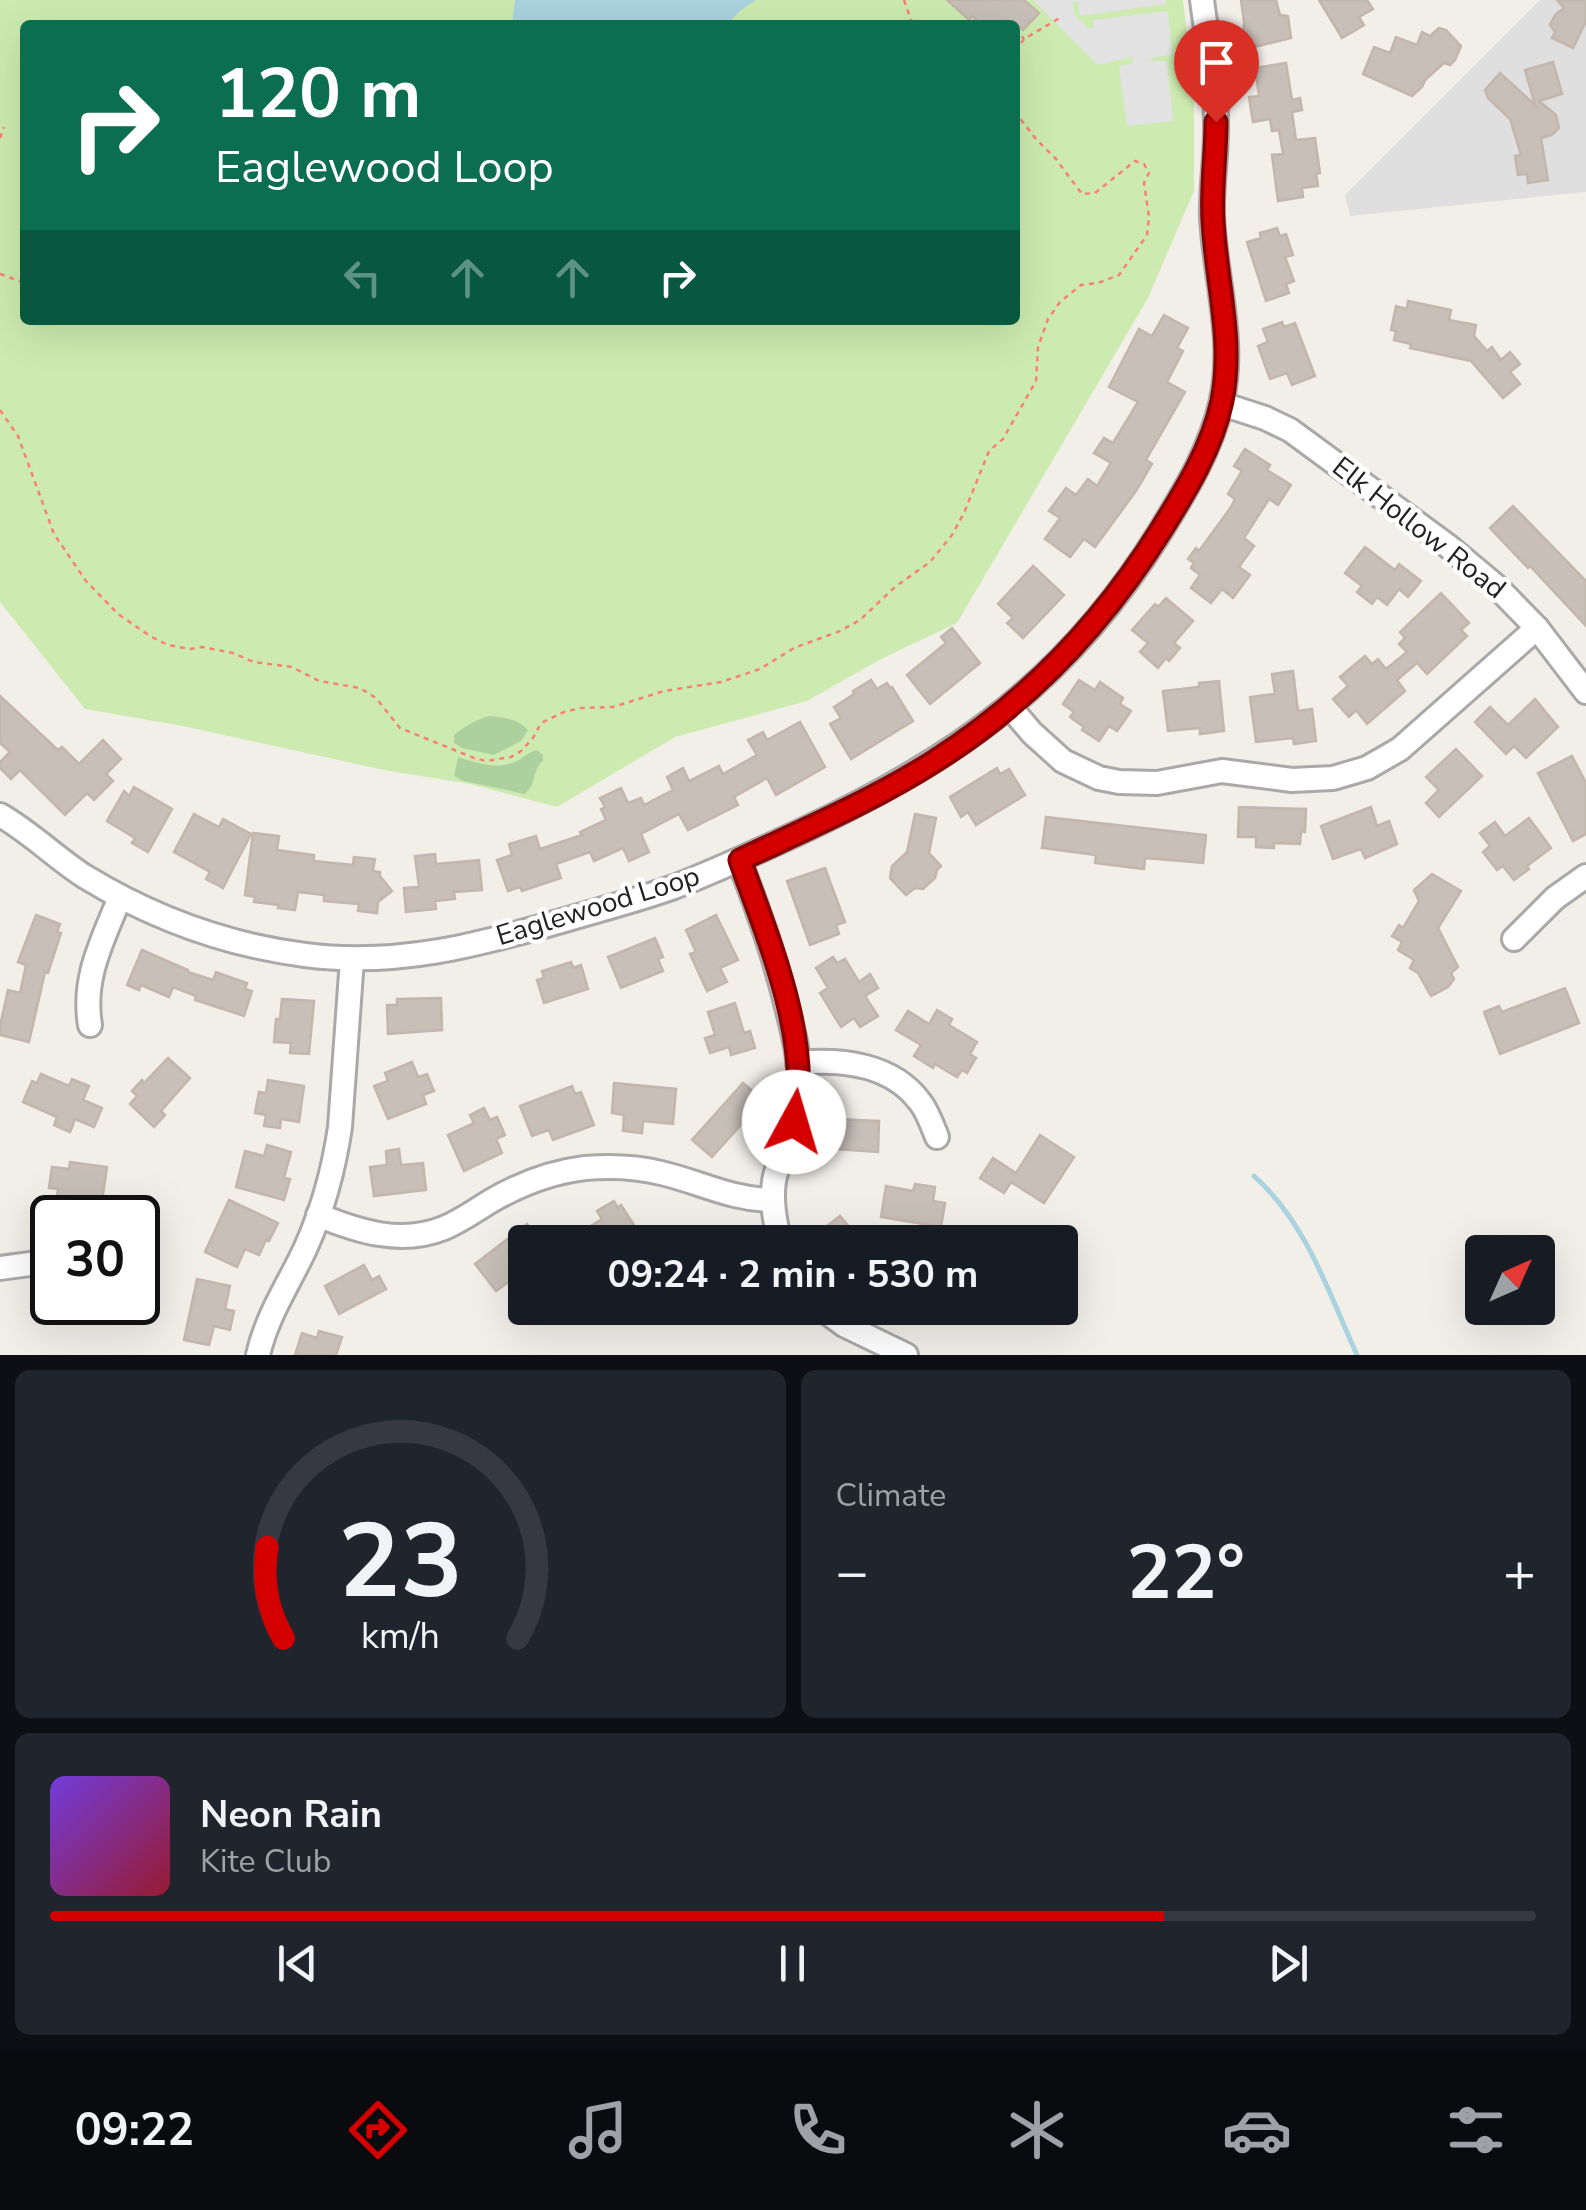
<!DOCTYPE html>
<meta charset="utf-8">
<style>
body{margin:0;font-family:"Nunito Sans",sans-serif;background:#20242c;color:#f1f3f6;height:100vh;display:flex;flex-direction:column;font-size:38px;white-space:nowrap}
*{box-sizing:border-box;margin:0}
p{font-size:32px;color:#9ea1a6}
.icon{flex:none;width:55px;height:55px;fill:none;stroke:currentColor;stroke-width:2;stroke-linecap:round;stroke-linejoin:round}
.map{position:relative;height:1355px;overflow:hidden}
.details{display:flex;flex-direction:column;gap:15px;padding:15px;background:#0d0f14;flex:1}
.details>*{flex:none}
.banner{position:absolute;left:20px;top:20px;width:1000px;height:305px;border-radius:10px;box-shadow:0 10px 40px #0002;background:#0b6e4f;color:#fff;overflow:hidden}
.needle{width:65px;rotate:45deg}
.controls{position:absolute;left:1465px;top:1235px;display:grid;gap:20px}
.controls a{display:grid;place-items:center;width:90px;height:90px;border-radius:10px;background:#171b24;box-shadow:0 10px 40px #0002;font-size:50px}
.speed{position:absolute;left:30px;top:1195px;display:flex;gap:20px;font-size:50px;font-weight:700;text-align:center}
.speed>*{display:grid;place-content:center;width:130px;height:130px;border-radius:50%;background:#171b24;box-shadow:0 10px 40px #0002;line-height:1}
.speed .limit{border:5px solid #111;border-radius:15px;background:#fff;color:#111}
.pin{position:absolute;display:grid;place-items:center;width:85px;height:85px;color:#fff;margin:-102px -42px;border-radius:50% 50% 50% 0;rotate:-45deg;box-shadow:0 0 10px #0007}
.pin .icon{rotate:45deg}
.me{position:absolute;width:110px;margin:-55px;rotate:6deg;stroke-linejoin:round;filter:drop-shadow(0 0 8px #0008)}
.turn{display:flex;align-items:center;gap:35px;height:210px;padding:0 30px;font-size:45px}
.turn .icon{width:130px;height:130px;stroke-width:2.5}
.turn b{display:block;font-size:70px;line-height:85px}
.lanes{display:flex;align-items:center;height:95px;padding:0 30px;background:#0003;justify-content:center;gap:50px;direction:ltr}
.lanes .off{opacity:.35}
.big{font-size:75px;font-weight:700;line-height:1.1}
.details .widget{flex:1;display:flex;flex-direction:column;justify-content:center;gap:15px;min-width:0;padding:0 35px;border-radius:15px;background:#20242c}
.details .dial{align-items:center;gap:0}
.dial svg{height:260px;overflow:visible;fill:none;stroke:#363941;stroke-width:7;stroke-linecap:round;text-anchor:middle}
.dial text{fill:#f1f3f6;stroke:none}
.song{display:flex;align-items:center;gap:30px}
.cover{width:120px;height:120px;border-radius:15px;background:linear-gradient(135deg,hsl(260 70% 55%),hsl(350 70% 35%))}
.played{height:10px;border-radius:5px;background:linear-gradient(90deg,#d40000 75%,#363941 75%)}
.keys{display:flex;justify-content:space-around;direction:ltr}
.heat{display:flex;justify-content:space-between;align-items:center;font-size:55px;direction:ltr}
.details .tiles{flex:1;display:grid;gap:15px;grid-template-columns:1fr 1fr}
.widget:last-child{grid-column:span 2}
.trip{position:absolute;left:508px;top:1225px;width:570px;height:100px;border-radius:10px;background:#171b24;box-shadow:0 10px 40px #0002;font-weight:700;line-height:100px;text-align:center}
.menu{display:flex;height:160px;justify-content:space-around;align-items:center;background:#090b0e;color:#9ea1a6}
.menu .icon{width:70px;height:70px}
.menu .active{color:#d40000}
.menu b{font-size:45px;color:#f1f3f6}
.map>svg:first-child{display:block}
</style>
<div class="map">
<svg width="1586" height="1355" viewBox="0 0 1586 1355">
<rect width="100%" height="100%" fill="#f2efe9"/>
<polygon fill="#e0dfdf" points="1540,0 1586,0 1586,192 1350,216 1345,195"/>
<path fill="#cdebb0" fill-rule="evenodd" d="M0,0H1183L1194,95V191L1148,298L957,623L883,658L807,701L675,737L557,807L470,784L384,770L183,726L85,709L0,602ZM25,25H1015V320H25Z"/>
<g fill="#add19e">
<path d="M489,716C503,717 518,719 528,730L521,741L494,755L462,748L454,743V735C462,728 477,719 489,716Z"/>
<path d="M537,750L543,755V761C531,771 538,782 525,794L463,781L454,776L458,757C476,763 497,770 515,762C523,758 529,752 537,750Z"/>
</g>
<polygon fill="#e2e2e2" points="1033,0 1166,0 1166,4 1080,16 1077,1 1073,2 1074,14 1089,29 1093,27 1093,20 1168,11 1172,55 1150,58 1151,61 1167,61 1173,121 1127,126 1119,66 1133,63 1132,57 1098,65"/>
<polygon fill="#aad3df" points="515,0 756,0 741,10 726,25 512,25"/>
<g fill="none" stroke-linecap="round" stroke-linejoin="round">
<path stroke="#aad3df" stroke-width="5" d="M1254,1176C1306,1222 1329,1293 1357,1355"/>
</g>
<g fill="#c7bfb8" stroke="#c4b6ab" stroke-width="2.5">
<polygon points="947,0 1024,0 1039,13 1023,30 1016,23 983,25 972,16 969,20"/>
<polygon points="1241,0 1276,0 1280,15 1288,16 1291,38 1250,48 1249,44 1243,44 1244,22"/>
<polygon points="1319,0 1367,0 1373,9 1359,17 1364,25 1342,38"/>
<polygon points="1557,0 1586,0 1586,21 1573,48 1552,38 1555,32 1550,25 1555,15 1564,8"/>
<polygon points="1439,28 1446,30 1461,46 1455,60 1450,65 1444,63 1425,80 1422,87 1412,96 1363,74 1374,47 1390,53 1396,37 1417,45 1422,32 1430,36"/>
<polygon points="1553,62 1562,94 1539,101 1556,115 1559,128 1552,135 1541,138 1548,180 1528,183 1527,174 1518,175 1515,156 1521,155 1510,119 1488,98 1485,90 1500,73 1535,105 1525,70"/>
<polygon points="1286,63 1292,100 1300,98 1302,110 1292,112 1296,140 1315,138 1320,173 1316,174 1318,186 1302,188 1303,197 1278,201 1272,155 1283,154 1279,130 1272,131 1270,119 1253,122 1249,97 1259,96 1255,68"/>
<polygon points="1277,228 1280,236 1286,234 1293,255 1285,257 1294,281 1286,284 1289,293 1266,301 1247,242 1261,238 1260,233"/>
<polygon points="1408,301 1451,310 1449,320 1476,325 1474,336 1487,351 1492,347 1501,360 1510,352 1520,364 1510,372 1520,384 1503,398 1471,361 1410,348 1411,344 1394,340 1396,331 1391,330 1396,306 1407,309"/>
<polygon points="1164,315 1188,328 1177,348 1183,351 1167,382 1185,392 1146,460 1152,464 1136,491 1095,547 1084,539 1070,557 1045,539 1060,518 1049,511 1066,488 1076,495 1088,479 1097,486 1111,463 1094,453 1104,438 1113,443 1138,402 1109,387 1139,329 1152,336"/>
<polygon points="1282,322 1284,327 1295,323 1315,376 1292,385 1287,373 1270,379 1258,346 1268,342 1263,329"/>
<polygon points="1245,449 1270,465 1267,470 1291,485 1278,505 1269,499 1244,538 1254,546 1239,567 1250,575 1233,598 1222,589 1211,603 1191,588 1200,575 1191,568 1194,563 1188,559 1196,548 1199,551 1231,507 1235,499 1228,494 1242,471 1234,466"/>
<polygon points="1513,506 1586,581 1586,626 1530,566 1528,568 1490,528"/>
<polygon points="1365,547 1395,570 1399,564 1421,581 1408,597 1399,589 1387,605 1377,597 1372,604 1357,592 1362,586 1345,573"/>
<polygon points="1033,566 1064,595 1023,638 1007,623 1013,618 998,604"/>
<polygon points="1441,593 1469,623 1461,630 1467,636 1427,674 1417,663 1397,680 1405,691 1367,724 1356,710 1349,717 1333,699 1348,686 1340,677 1365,656 1372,664 1378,659 1386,669 1407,652 1399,644 1405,638 1400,632"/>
<polygon points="1166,598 1193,621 1174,643 1180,648 1169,661 1166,658 1158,668 1140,652 1148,643 1132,630 1155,604 1158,607"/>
<polygon points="952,628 980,663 930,704 907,675 946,643 941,637"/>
<polygon points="1293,671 1298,711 1312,709 1316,741 1294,744 1293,738 1256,742 1250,697 1275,694 1272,674"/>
<polygon points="871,680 877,689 887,683 890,688 892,687 913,721 851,759 830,724 841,718 834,707 854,694 853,691"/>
<polygon points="1079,680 1095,690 1100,682 1123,698 1120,704 1131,711 1117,731 1109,726 1099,741 1082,730 1084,727 1070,717 1074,712 1063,704"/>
<polygon points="1219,681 1224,731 1200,734 1200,728 1168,731 1163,691 1199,687 1199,683"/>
<polygon points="0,696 58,750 62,747 79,764 103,740 121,759 106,774 113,781 94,800 87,793 65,815 20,770 11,779 0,768 0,762 10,752 0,743"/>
<polygon points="1535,699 1558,727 1526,758 1514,746 1506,754 1475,722 1490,707 1508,725"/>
<polygon points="800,722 825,767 776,795 767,778 734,797 738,805 688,830 679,814 641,834 649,852 629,861 623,848 594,861 590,852 556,864 561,878 522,891 520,887 508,891 497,860 512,855 509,844 536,836 540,849 582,835 580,832 606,820 601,809 605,807 600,798 621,788 628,803 641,798 644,805 673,790 667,777 683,768 689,781 719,766 723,774 757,755 748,740 763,732 767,740"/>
<polygon points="1456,749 1482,776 1439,817 1426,803 1439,790 1426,777"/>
<polygon points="1572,756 1586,783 1586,834 1573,841 1538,773"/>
<polygon points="997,768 1000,774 1009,769 1025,795 976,825 968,812 961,817 950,797"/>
<polygon points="134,787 172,809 148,852 132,843 135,838 107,821 124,791 129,796"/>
<polygon points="1239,807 1306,809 1305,832 1301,831 1300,844 1274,843 1274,848 1256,847 1256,837 1238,837"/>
<polygon points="1371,807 1377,826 1389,821 1397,844 1365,858 1361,849 1333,859 1321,826"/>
<polygon points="194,814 219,827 223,819 251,834 223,888 206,879 210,872 174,852"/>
<polygon points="915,814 936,818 929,853 941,866 937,870 935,878 923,889 915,888 906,895 890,878 892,866 907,852"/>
<polygon points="1046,817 1206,835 1203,863 1145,858 1144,869 1095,863 1096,855 1042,848"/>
<polygon points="1529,818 1551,848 1527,866 1529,869 1514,880 1503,866 1497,870 1483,852 1490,846 1480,833 1495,822 1505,836"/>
<polygon points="253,833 279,836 277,850 314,855 314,861 353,865 354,857 375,859 373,871 380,872 380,876 392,891 378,902 377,913 358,911 359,904 324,901 324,895 298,892 295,910 278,908 279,905 254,902 255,897 245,895"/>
<polygon points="435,854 436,864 479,860 482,890 454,892 455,899 435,901 436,909 406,912 404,888 419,887 415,856"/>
<polygon points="825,868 845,922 836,925 839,934 810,945 787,881"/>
<polygon points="1432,874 1461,891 1438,928 1458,967 1451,973 1454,979 1448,987 1431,996 1418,973 1410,968 1414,960 1398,950 1402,942 1392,936 1399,925 1403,928 1419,901 1414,890"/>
<polygon points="36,915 60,924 57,932 61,933 48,973 45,972 29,1042 0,1035 0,1026 8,990 20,993 26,965 18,962"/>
<polygon points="716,915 738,960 720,968 727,982 707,991 690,954 696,952 686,930"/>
<polygon points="655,938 663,957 658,959 663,971 621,988 608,957"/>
<polygon points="142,950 188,970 188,972 213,980 216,972 247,983 245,989 252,991 244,1016 195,1000 196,996 173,987 169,997 141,985 139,990 127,985"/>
<polygon points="833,957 837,963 845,959 859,982 870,974 878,988 865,996 878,1016 860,1027 854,1018 841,1027 820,993 828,988 816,968"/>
<polygon points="571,962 573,968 581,965 588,989 544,1003 537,980 544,978 542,971"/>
<polygon points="1565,988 1579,1023 1500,1054 1484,1012 1499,1006 1502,1012"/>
<polygon points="441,998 442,1030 388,1034 387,1005 397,1005 397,999"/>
<polygon points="282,999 314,1001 309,1054 290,1053 291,1043 274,1042 276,1019 280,1019"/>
<polygon points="735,1003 744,1033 750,1031 755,1048 731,1055 729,1047 710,1053 705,1038 715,1035 708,1012"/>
<polygon points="937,1010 952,1019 949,1025 977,1042 970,1054 976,1058 967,1073 962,1070 957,1077 935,1064 933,1068 914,1056 921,1045 896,1030 908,1011 929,1024"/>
<polygon points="168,1058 190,1078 161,1111 165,1115 154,1127 130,1104 137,1096 132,1091 142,1080 144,1083"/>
<polygon points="412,1062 418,1077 427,1074 434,1091 423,1095 426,1104 388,1119 374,1086 388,1081 385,1073"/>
<polygon points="41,1074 69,1086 72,1079 89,1086 83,1100 102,1108 94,1127 75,1119 70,1132 54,1125 57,1117 23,1102 32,1081 37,1083"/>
<polygon points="268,1080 304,1086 299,1122 281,1119 280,1128 264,1126 266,1115 255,1113 259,1092 266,1093"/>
<polygon points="614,1083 676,1089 673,1124 643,1121 642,1133 623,1131 624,1115 612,1113"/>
<polygon points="743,1083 763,1100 712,1157 692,1140"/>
<polygon points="572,1086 575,1094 581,1092 594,1125 553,1140 549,1130 532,1136 520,1106"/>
<polygon points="484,1108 490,1120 497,1117 505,1135 496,1139 502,1153 464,1171 448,1135 474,1123 470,1115"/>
<polygon points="836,1119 879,1121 878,1152 835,1149"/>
<polygon points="1040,1135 1074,1157 1044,1203 1011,1182 1004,1193 980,1178 993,1158 1016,1173"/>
<polygon points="267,1145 291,1152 284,1178 290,1179 284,1200 236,1187 245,1151 264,1156"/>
<polygon points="399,1149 401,1165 423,1163 426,1190 374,1196 370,1167 387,1165 386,1151"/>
<polygon points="70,1162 107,1167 101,1208 56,1203 58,1189 49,1188 52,1167 69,1169"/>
<polygon points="915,1184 935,1187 933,1201 945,1203 941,1227 881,1217 886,1186 913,1191"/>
<polygon points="229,1200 278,1223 269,1241 266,1240 259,1255 245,1249 237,1267 205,1252"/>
<polygon points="614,1201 618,1208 621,1205 645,1242 565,1242 602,1219 597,1211"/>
<polygon points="136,1203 158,1239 150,1243 156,1252 138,1263 138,1218 112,1218"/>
<polygon points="840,1216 862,1242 806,1242"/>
<polygon points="527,1224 541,1242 525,1242 525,1293 514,1278 496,1291 475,1264"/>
<polygon points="364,1265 372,1280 379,1276 386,1289 339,1314 325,1286"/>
<polygon points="138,1273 155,1284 130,1323 118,1316 115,1320 88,1302 138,1302"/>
<polygon points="197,1279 230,1286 225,1309 234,1311 230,1330 214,1326 209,1345 184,1340"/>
<polygon points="319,1331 342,1337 336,1355 295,1355 302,1333 317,1338"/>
</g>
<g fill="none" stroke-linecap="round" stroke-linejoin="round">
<g stroke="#a9a9a9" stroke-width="28">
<g id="minor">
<polyline points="1222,404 1265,418 1290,430 1448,546 1497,587 1537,628 1586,692"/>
<polyline points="1010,707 1032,733 1063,761 1099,778 1119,782 1157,783 1222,771 1292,780 1333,778 1367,768 1400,749 1537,628"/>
<path d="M0,815C30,832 55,857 84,876C151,917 227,945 305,955C397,967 478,945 565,920C602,909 638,900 674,887C718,870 761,850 804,830C958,758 1069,679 1160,532C1185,491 1210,451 1221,404C1236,341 1215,280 1212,217C1211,185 1217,154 1216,122C1216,82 1207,40 1202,0"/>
<path d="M739,860C758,909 775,957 787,1007C794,1035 801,1063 800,1092C798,1124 780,1150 774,1181C771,1202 775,1222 780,1242"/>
<polyline points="1514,939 1555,898 1586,876"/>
<path d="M90,1025C82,977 103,940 120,897"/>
<path d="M798,1063C841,1059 892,1064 920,1102C928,1112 932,1125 937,1137"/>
<path d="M318,1215C359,1232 402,1245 444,1228C461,1221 476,1210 491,1201C520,1184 552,1172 585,1168C610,1166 637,1167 661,1173C700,1182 732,1200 773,1200"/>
<polyline points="0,1268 52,1261"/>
<polyline points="821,1308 844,1325 906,1355"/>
<path d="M258,1355C267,1315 289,1284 306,1247C323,1209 334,1168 340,1127L352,959"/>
</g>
</g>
<g stroke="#fa8072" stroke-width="2.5" stroke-dasharray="5 5" stroke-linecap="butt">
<polyline points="904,0 911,20"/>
<polyline points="912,21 926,25"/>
<polyline points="1010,23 1012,25"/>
<polyline points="1015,29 1024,39"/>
<polyline points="1015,51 1024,39 1063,16"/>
<polyline points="0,138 4,127"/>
<polyline points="0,274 25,283"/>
<polyline points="0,410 18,436 54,534 86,581 118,614 150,636 168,645 190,649 202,647 233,653 254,662 292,667 319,681 360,688 376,698 400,728 474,758 486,761 511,757 521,751 533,738 541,723 564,712 581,708 613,707 664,691 721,682 760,669 794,648 840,631 860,620 895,587 930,562 952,535 964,513 989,451 1003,439 1036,381 1038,347 1048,319 1060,302 1081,285 1098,283 1119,275 1147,235 1149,217 1144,183 1149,173 1144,164 1135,161 1095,193 1082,194 1056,159 1036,139 1015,112"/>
</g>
<use href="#minor" stroke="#fff" stroke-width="22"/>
</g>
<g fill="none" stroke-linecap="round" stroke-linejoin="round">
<g stroke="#8a0000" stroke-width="25">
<path id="route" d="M794,1122C813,1042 767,936 740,860C806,829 874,800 935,761C1028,702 1103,623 1161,530C1186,490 1212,448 1222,401C1234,339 1216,282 1213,220C1211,188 1216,155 1216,122"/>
</g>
<use href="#route" stroke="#d40000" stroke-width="18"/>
</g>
<g text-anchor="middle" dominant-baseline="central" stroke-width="9" stroke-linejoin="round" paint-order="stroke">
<g font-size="28" fill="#222" stroke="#fff">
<text transform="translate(1419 528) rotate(38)">Elk Hollow Road</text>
<text transform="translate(598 906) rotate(-17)">Eaglewood Loop</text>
</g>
</g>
</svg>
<div class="controls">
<a><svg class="needle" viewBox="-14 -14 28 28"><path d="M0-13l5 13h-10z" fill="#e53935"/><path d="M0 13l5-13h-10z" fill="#9ea1a6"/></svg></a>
</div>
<div class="speed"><div class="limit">30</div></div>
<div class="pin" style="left:1216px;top:122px;background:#d93025"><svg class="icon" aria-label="arrive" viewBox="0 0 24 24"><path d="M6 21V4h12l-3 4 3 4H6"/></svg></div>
<svg class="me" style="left:794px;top:1122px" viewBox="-20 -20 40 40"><circle r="19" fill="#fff"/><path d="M0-13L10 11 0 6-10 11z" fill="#d40000"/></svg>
<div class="trip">09:24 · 2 min · 530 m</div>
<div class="banner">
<div class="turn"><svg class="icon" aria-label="right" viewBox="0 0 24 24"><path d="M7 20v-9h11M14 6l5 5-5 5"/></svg><div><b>120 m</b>Eaglewood Loop</div></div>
<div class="lanes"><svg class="icon off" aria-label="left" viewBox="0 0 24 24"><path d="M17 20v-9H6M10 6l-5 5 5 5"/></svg><svg class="icon off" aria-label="ahead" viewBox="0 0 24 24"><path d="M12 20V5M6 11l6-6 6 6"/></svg><svg class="icon off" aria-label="ahead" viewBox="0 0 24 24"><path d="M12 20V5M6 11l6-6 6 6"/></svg><svg class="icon" aria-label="right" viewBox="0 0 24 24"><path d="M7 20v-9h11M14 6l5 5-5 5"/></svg></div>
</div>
</div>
<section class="details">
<div class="tiles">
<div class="widget dial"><svg viewBox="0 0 100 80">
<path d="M14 69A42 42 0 1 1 86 69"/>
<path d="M14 69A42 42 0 0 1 9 41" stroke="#d40000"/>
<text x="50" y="56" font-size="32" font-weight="700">23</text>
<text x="50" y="72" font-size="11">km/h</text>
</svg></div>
<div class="widget"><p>Climate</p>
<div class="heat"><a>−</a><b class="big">22°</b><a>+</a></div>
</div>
<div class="widget">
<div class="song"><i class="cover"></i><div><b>Neon Rain</b><p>Kite Club</p></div></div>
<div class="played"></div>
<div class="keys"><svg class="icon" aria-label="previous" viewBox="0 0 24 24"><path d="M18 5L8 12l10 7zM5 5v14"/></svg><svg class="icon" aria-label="pause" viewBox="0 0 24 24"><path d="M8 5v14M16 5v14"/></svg><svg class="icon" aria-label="next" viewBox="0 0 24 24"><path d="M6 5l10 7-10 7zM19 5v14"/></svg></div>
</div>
</div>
</section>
<nav class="menu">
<b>09:22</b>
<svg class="icon active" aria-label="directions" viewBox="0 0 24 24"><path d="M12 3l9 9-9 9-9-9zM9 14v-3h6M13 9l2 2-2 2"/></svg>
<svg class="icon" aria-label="music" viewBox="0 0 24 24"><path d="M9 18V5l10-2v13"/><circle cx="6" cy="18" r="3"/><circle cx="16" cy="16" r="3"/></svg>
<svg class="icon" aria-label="phone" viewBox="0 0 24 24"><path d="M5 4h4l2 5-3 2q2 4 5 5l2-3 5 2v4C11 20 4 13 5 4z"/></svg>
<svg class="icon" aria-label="climate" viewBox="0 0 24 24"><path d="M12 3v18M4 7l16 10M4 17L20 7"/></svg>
<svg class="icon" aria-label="car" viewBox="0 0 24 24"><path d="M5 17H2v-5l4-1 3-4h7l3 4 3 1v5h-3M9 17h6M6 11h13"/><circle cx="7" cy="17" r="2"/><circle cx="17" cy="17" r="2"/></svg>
<svg class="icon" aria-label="filters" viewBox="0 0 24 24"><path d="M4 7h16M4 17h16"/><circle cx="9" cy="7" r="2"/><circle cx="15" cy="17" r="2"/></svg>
</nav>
